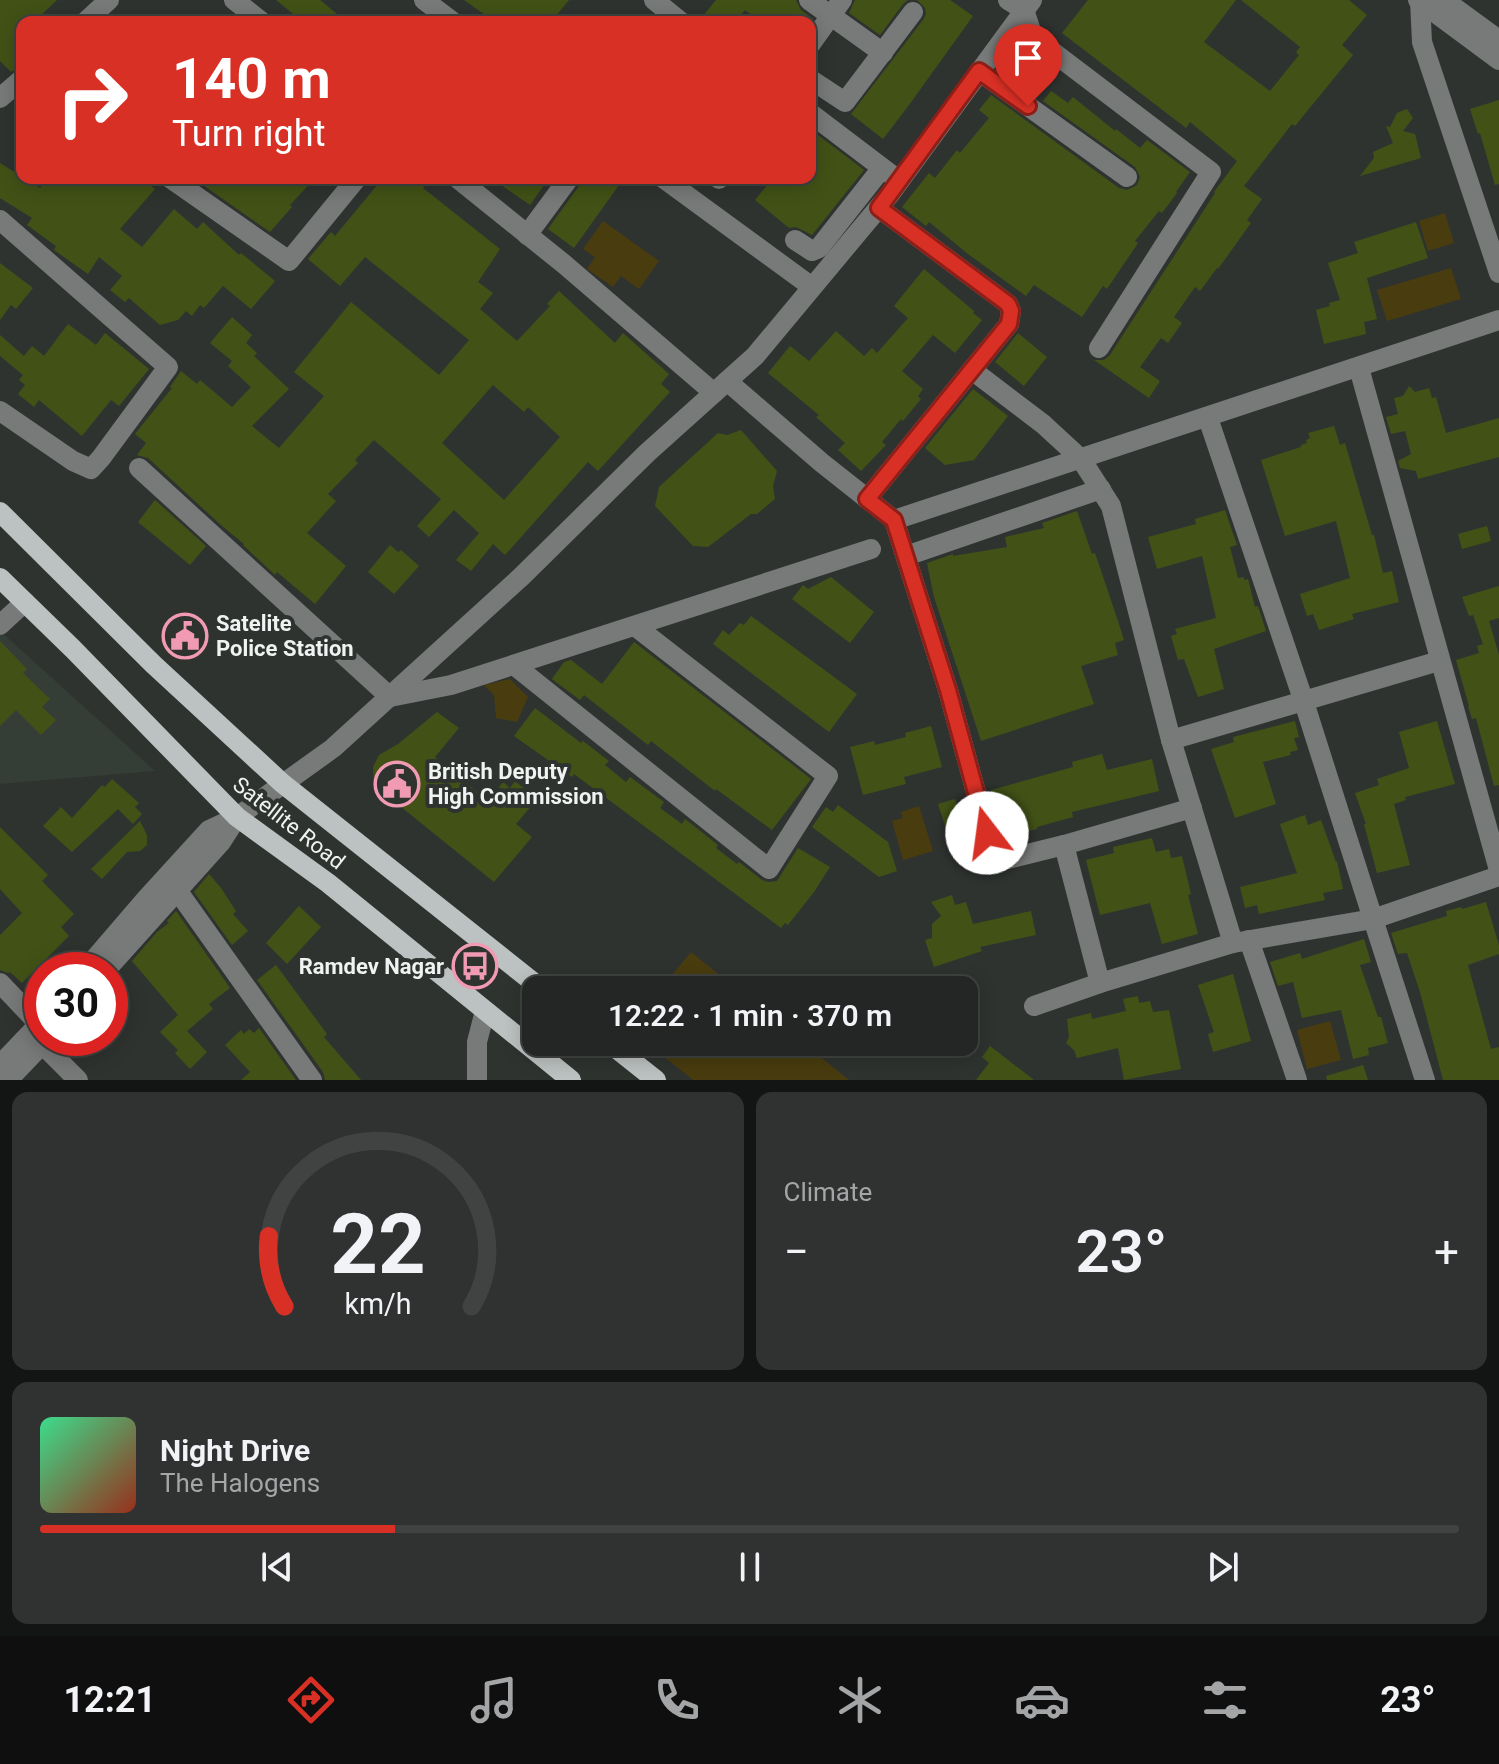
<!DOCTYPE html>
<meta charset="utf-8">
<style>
body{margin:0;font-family:Roboto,sans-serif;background:#2f3231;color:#f1f3f6;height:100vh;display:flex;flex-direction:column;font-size:30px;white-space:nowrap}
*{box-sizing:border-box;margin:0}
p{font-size:26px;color:#a3a5a6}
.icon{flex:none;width:44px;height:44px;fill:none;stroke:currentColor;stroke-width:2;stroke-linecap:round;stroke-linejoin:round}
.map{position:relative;height:1080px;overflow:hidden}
.drawer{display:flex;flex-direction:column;gap:12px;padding:12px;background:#131514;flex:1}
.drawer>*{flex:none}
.top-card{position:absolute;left:16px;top:16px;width:800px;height:168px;border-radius:16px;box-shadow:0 4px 20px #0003,0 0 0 2px #404341;background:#d93025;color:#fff;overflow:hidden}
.speed{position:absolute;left:24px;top:952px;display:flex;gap:16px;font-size:40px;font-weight:700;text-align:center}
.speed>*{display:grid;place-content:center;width:104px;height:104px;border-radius:50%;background:#232624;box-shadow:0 4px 20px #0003,0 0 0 2px #404341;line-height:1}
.speed .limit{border:12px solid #d22;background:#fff;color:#111}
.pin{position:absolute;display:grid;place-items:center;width:68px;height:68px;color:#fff;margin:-82px -34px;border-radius:50% 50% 50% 0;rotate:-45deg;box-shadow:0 0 8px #0007}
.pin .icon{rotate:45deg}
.me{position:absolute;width:88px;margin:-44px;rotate:345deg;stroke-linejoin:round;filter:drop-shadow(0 0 6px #0008)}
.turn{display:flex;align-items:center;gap:28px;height:168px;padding:0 24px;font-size:36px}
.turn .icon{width:104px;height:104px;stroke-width:2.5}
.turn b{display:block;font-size:56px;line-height:68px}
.big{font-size:60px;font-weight:600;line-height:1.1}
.drawer .widget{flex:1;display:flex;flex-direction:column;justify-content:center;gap:12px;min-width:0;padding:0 28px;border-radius:16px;background:#2f3231}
.drawer .dial{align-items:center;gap:0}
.dial svg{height:208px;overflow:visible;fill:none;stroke:#404341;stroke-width:7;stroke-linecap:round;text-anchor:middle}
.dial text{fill:#f1f3f6;stroke:none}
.song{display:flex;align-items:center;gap:24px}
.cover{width:96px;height:96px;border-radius:12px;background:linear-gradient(135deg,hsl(150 70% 55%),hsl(10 70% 35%))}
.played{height:8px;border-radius:4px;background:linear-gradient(90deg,#d93025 25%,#404341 25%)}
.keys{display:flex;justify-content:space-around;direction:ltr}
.heat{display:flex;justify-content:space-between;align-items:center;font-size:44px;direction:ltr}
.drawer .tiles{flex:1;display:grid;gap:12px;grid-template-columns:1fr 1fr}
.widget:last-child{grid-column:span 2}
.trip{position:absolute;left:522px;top:976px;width:456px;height:80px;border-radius:16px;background:#232624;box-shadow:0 4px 20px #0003,0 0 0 2px #404341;font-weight:600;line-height:80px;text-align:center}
.tab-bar{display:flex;height:128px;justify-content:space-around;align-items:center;background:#0e0f0e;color:#a3a5a6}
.tab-bar .icon{width:56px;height:56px}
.tab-bar .current{color:#d93025}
.tab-bar b{font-size:36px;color:#f1f3f6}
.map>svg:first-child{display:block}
</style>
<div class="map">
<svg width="1499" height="1080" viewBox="0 0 1499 1080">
<rect width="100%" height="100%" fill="#2f3330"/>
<polygon fill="#343d36" points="0,631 155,771 0,784"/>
<g fill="#493c0f">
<polygon points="1445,213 1454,243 1428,251 1419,221"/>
<polygon points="603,221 659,261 639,289 621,276 613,287 587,269 595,257 583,249"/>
<polygon points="1451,268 1461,299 1387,321 1377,290"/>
<polygon points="510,679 528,697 517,722 496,718 494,695 484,685"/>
<polygon points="919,806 933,851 903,860 892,821 903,818 901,812"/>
<polygon points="691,952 738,990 688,990 671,976"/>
<polygon points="1330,1021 1341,1060 1307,1069 1297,1030"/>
<polygon points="656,1042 802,1042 849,1080 693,1080 652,1047"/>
</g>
<g fill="#425216" fill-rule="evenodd">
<polygon points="0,0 57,0 34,22 22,22 22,64 11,72 0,61"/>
<polygon points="276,0 320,0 347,22 303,22"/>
<polygon points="464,0 569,0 551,22 495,22"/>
<polygon points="716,0 796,0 801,10 813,19 810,22 802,17 798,22 761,22 745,10 735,22 698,22"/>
<polygon points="855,0 908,0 903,4 880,35 849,13"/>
<polygon points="917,0 950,0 973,16 909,105 883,139 851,114 923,20 926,14 925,8"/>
<polygon points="1088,0 1236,0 1204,42 1270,91 1299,55 1296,52 1300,47 1241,0 1349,0 1367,15 1342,45 1353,55 1295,126 1292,124 1244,186 1262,199 1247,220 1251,223 1218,269 1217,268 1200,291 1195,287 1174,317 1182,323 1168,343 1161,338 1140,367 1160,381 1149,398 1094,360 1104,360 1110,355 1215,193 1214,192 1237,161 1190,122 1186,128 1062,33"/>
<polygon points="1051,91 1068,103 1073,97 1115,131 1116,129 1140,148 1147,140 1190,172 1176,192 1177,193 1162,213 1159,211 1135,241 1138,243 1107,289 1103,286 1082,317 1034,285 1026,296 968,254 929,222 926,226 902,207 929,173 935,178 957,150 960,153 989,118 979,110 991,95 1119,188 1127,190 1137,185 1140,177 1135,167 1043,101"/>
<polygon points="1499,100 1499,184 1495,185 1480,133 1478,134 1470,109"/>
<polygon points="1407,109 1413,118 1403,131 1415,134 1421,158 1360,176 1374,158 1373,152 1393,143 1386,126 1390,127 1397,113"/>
<polygon points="810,129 864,170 812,235 796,227 789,228 755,200 773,178 810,178"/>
<polygon points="0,163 40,188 48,178 141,178 155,189 120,229 142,247 174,209 197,229 203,222 239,255 241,253 275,281 251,309 223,286 204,308 200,305 192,316 186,311 178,320 160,325 129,298 125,302 110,290 122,276 99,257 88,274 54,250 56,246 27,225 32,218 0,198"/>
<polygon points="193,178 315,178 290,205 292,207 270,232"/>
<path d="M383,178H431L423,188L500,249L478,282L493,293L480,309L517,341L550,306L547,304L559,291L615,343L623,333L669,374L661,384L670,392L598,471L588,462L505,555L493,544L471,571L456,560L479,533L454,510L429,537L417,526L441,499L374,440L355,460L358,463L328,494L336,501L307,533L346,566L315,604L277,572L275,575L243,545L244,544L222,526L148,458L137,455L146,443L135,434L172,388L170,387L181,371L197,384L200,380L232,407L251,387L228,366L232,361L210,343L232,317L252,335L246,343L257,353L254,356L289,389L252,426L279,448L324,396L294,372L351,302L439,375L469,340L365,257L340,286L308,259L331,232L335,236ZM493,385L524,412L528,407L560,437L504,500L442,443Z"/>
<polygon points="491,178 549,178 530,205"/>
<polygon points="582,178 624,178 574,248 548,229 579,186"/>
<polygon points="1416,222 1428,258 1367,278 1377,319 1364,322 1366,334 1324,344 1316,310 1330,306 1329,303 1340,300 1328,263 1358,253 1354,242"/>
<polygon points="0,263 33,288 16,309 11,305 0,320"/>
<polygon points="924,269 974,311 973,313 982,320 955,353 933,335 902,371 923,389 918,396 921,399 903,421 901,419 882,442 886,445 861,471 838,450 845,443 816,417 819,415 768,373 790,346 809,361 836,331 864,356 872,348 877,353 908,318 894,306"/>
<polygon points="68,324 96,345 105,333 149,369 119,406 111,400 82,436 39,400 34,407 18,394 25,385 19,380 23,375 0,356 0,335 24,356 32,346 44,356"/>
<polygon points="1018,333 1047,357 1024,386 995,362"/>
<polygon points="1409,386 1415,392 1429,388 1432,398 1436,397 1446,433 1499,418 1499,457 1418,479 1416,471 1400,468 1398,461 1411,454 1405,431 1391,434 1386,417 1398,414 1394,398 1403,396"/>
<polygon points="973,389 1008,416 974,460 945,465 925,448"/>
<polygon points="1334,426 1340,445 1345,443 1372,535 1374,535 1383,573 1392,571 1399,602 1352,614 1354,619 1319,630 1313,614 1307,616 1300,594 1350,578 1336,521 1285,536 1261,460 1301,447 1301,445 1307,443 1306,440 1310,438 1308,433"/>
<polygon points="741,430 777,471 773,486 775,499 757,514 751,514 708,547 693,546 655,506 659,487 718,433 727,435"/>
<polygon points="155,500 206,546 190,565 138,522"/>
<polygon points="1225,510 1237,545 1230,547 1238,578 1244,577 1244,580 1248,579 1255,607 1258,606 1266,631 1214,649 1224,689 1198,697 1184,659 1178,660 1171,636 1177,634 1175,629 1216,618 1202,556 1157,569 1148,537 1196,524 1195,519"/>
<polygon points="1077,511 1092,554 1095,553 1118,621 1124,640 1115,643 1118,655 1081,666 1094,704 981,741 934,597 927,563 953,554 953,556 1007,547 1005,537 1044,528 1042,523"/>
<polygon points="1487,526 1491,541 1462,549 1458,534"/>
<polygon points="390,545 398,552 401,550 419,566 394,594 368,572"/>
<polygon points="831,577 874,612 850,643 792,599 803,585 808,589"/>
<polygon points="1499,586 1499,618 1489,621 1499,655 1499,785 1494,786 1476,718 1472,719 1468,706 1469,706 1456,660 1479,653 1477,646 1483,644 1473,615 1469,616 1462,597"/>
<polygon points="751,616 857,694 829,732 713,644 723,630 729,635 740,623 744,625"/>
<polygon points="0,641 27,669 23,673 50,699 42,707 56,720 41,735 16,710 0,726"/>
<polygon points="634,642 811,779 772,830 716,789 715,791 651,741 648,745 584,695 580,700 552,679 564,662 571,660 602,684"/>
<polygon points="535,708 581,743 583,741 609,761 605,765 626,782 630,777 664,802 660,808 682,824 685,819 718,845 716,848 737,864 739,862 762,880 768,882 777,881 798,848 830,867 814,892 788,925 785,923 781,928 574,774 572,777 514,736"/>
<polygon points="437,712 459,728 435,757 488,801 503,782 510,788 515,781 537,799 516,824 532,837 494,882 374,785 373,767 379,755 398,744"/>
<polygon points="1295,721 1299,737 1294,738 1298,750 1290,752 1291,755 1263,762 1276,804 1235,818 1211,749 1234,742 1233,737"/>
<polygon points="1437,721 1455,784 1405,797 1406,800 1394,804 1410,865 1377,873 1364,824 1366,824 1355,793 1379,785 1377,779 1409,768 1399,732"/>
<polygon points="931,726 942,767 904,777 906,784 863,795 850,747 874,741 875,745 906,737 905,733"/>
<polygon points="1102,754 1107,770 1152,759 1159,791 1072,812 1073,817 1037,827 1037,829 1007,836 999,806 995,807 991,790 1073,767 1072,762"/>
<polygon points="112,779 139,803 135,807 142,814 133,824 118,809 72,852 43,826 61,807 72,818 102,785 105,787"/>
<polygon points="955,799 965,830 948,835 938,804"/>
<polygon points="838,805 888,842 897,871 879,877 812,827 826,807 833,812"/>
<polygon points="1305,815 1308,825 1321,820 1336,862 1337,861 1343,889 1323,893 1325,900 1259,914 1257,905 1245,908 1240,887 1297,873 1280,824"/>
<polygon points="140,821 147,835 147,845 140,851 127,852 102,879 91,869"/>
<polygon points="0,827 48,875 42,881 74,914 61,927 69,936 22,983 10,972 8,973 0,970 0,935 22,913 0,889"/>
<polygon points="1152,838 1156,852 1169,849 1171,858 1182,856 1191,894 1188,895 1198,934 1162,944 1150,903 1100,915 1086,860 1114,853 1113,847"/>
<polygon points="209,874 221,888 236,911 233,914 248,931 232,945 194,892"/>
<polygon points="952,895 955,905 966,902 973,924 1031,911 1036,935 980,947 982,951 934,967 925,940 932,938 932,924 941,916 931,902"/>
<polygon points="1486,902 1499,945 1499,954 1468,965 1491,1049 1499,1047 1499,1080 1443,1080 1420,992 1407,953 1398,954 1391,933 1447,916 1446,911 1461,907 1462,909"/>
<polygon points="299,906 321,927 287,964 266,943"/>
<polygon points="176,911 230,988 209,1004 213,1009 187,1031 207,1052 190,1069 175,1053 178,1050 160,1032 178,1015 132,961 157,932 169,923 167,921"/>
<polygon points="1364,939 1371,962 1360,965 1378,1017 1381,1017 1388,1043 1368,1048 1369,1055 1353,1059 1341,1010 1302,1018 1293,982 1278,986 1270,962 1300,953 1302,959"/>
<polygon points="276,965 327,1034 324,1037 361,1080 325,1080 323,1072 257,980"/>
<polygon points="1233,974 1251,1041 1213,1052 1208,1034 1214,1032 1198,985"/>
<polygon points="1138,996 1139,1003 1150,1001 1153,1012 1169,1010 1181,1069 1124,1080 1118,1048 1077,1058 1074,1050 1066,1043 1069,1037 1067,1019 1091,1013 1092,1019 1126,1011 1123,999"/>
<polygon points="259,1028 296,1080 241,1080 250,1072 225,1045 241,1030 244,1034 249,1029 254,1033"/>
<polygon points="990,1046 1034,1080 976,1080 989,1063 982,1057"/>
<polygon points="1363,1065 1368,1080 1327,1080 1326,1076"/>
</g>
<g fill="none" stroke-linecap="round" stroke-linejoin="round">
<g stroke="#777a79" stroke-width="20">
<polyline points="234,0 262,22"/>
<polyline points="424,0 453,22"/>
<polyline points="654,0 681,22"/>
<polyline points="809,0 883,53"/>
<polyline points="1008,0 1024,10 1033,37 1211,172 1099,348"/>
<polyline points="1418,0 1499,60"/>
<polyline points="1444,0 1499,40"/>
<polyline points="1420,1 1422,42 1499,273"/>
<polyline points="85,22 109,0"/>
<polyline points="810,45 842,0"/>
<polyline points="979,71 1127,177"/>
<polyline points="810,79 845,102 913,12"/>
<polyline points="0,98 22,79"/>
<polyline points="810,113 893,176"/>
<polyline points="170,178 289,261 357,178"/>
<polyline points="457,178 564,264 714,393"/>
<polyline points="663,178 812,287"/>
<polyline points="718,178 719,179"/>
<polyline points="0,220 168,367 101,458 91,469 73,461 0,411"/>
<polyline points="527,235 569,178"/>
<polyline points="795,240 812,251 819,248 882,168"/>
<polyline points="1359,368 1499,870"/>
<polyline points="972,370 1043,424 1081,459 1111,506 1171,740 1233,943 1373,919 1425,1080"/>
<polyline points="727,381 822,463 894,520 948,690 995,862 1064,845 1192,808"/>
<polyline points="1208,418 1304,702 1373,919 1499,876"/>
<polyline points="139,468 390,697 451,685 871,549"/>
<polyline points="867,499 1009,324 1011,311 1008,304 879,208"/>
<polyline points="894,520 1499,320"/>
<polyline points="906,556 1101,489"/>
<polyline points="0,625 25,602"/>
<polyline points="514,665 769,869 828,776 635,626"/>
<polyline points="1171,740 1439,661"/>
<polyline points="1064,845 1100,983"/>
<polyline points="177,890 312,1080"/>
<polyline points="1249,940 1297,1080"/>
<polyline points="85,970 146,899 209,830 237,817 333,748 522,576 647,453 755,356 890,194 1032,0"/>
<polyline points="106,970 221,842 237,817"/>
<polyline points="0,983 39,1024"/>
<polyline points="1034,1006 1100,983 1233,943"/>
<polyline points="42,1044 78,1080"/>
<polyline points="0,1065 42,1021"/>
<polyline points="8,1080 48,1038"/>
<polyline points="477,1080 477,1042 485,1011"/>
</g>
<g stroke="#bcc2c1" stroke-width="20">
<polyline points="0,512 154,665 282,783 543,990"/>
<polyline points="0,578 73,649 237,817 328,883 571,1080"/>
<polyline points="608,1042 656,1080"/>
</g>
</g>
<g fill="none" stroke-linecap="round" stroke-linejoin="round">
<g stroke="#8d1f18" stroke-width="20">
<polyline id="route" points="987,833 948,690 894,520 867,499 1009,324 1011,311 1008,304 879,208 979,71 1028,106"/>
</g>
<use href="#route" stroke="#d93025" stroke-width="14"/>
</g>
<defs>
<g id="civic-ring" transform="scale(2.3)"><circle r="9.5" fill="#2f3330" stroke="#f19ab3" stroke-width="1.5"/><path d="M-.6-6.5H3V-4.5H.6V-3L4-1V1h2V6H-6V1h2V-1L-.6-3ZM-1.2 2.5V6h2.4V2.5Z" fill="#f19ab3"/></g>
<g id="bus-ring" transform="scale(2.3)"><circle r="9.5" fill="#2f3330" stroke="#f19ab3" stroke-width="1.5"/><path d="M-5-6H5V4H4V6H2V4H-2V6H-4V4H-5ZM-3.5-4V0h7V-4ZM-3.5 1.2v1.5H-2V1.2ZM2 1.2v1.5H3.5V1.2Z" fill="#f19ab3"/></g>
</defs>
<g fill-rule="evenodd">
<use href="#civic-ring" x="185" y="636"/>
<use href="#civic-ring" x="397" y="784"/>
<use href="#bus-ring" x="475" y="966"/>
</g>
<g text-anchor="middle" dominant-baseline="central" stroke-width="8" stroke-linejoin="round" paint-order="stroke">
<g font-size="22" font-weight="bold" fill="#f0f3f1" stroke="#2f3330" text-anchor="start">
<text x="216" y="623">Satelite<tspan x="216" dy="25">Police Station</tspan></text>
<text x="428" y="771">British Deputy<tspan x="428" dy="25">High Commission</tspan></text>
<text x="444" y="966" text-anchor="end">Ramdev Nagar</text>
</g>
<g font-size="22" fill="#f0f3f1" stroke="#2f3330">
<text transform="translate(289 823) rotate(38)">Satellite Road</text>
</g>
</g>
</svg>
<div class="speed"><div class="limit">30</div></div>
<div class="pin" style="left:1028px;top:106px;background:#d93025"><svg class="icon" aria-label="arrive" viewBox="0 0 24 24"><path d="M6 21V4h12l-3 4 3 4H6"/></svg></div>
<svg class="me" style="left:987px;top:833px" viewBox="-20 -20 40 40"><circle r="19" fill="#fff"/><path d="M0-13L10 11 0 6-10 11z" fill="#d93025"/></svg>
<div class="trip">12:22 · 1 min · 370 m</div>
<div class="top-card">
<div class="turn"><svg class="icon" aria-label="right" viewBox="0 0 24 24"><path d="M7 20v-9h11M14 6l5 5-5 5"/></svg><div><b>140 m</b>Turn right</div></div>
</div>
</div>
<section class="drawer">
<div class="tiles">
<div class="widget dial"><svg viewBox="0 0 100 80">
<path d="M14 69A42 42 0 1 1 86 69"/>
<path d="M14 69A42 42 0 0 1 8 42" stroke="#d93025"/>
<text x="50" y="56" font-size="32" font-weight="700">22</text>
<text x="50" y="72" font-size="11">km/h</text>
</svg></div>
<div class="widget"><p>Climate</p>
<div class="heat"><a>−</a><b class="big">23°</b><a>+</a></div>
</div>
<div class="widget">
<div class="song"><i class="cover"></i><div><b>Night Drive</b><p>The Halogens</p></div></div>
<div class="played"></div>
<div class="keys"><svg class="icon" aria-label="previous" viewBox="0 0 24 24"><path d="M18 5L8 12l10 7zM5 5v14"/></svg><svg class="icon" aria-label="pause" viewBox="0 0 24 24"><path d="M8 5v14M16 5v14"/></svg><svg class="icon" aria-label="next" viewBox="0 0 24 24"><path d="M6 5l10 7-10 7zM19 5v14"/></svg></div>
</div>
</div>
</section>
<nav class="tab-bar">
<b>12:21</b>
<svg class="icon current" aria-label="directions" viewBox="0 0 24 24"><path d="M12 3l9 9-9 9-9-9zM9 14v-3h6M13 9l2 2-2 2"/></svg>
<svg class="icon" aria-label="music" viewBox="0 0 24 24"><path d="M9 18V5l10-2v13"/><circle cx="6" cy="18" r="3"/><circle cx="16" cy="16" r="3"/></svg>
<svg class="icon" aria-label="phone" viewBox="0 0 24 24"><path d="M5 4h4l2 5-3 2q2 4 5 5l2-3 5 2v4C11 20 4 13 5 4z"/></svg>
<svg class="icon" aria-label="climate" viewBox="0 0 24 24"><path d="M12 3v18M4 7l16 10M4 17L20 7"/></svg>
<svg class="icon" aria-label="car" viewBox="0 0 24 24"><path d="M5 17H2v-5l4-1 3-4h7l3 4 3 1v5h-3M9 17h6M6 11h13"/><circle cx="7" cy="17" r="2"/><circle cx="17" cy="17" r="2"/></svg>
<svg class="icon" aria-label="filters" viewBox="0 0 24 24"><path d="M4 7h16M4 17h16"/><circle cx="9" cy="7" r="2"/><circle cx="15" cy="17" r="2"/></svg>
<b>23°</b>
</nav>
